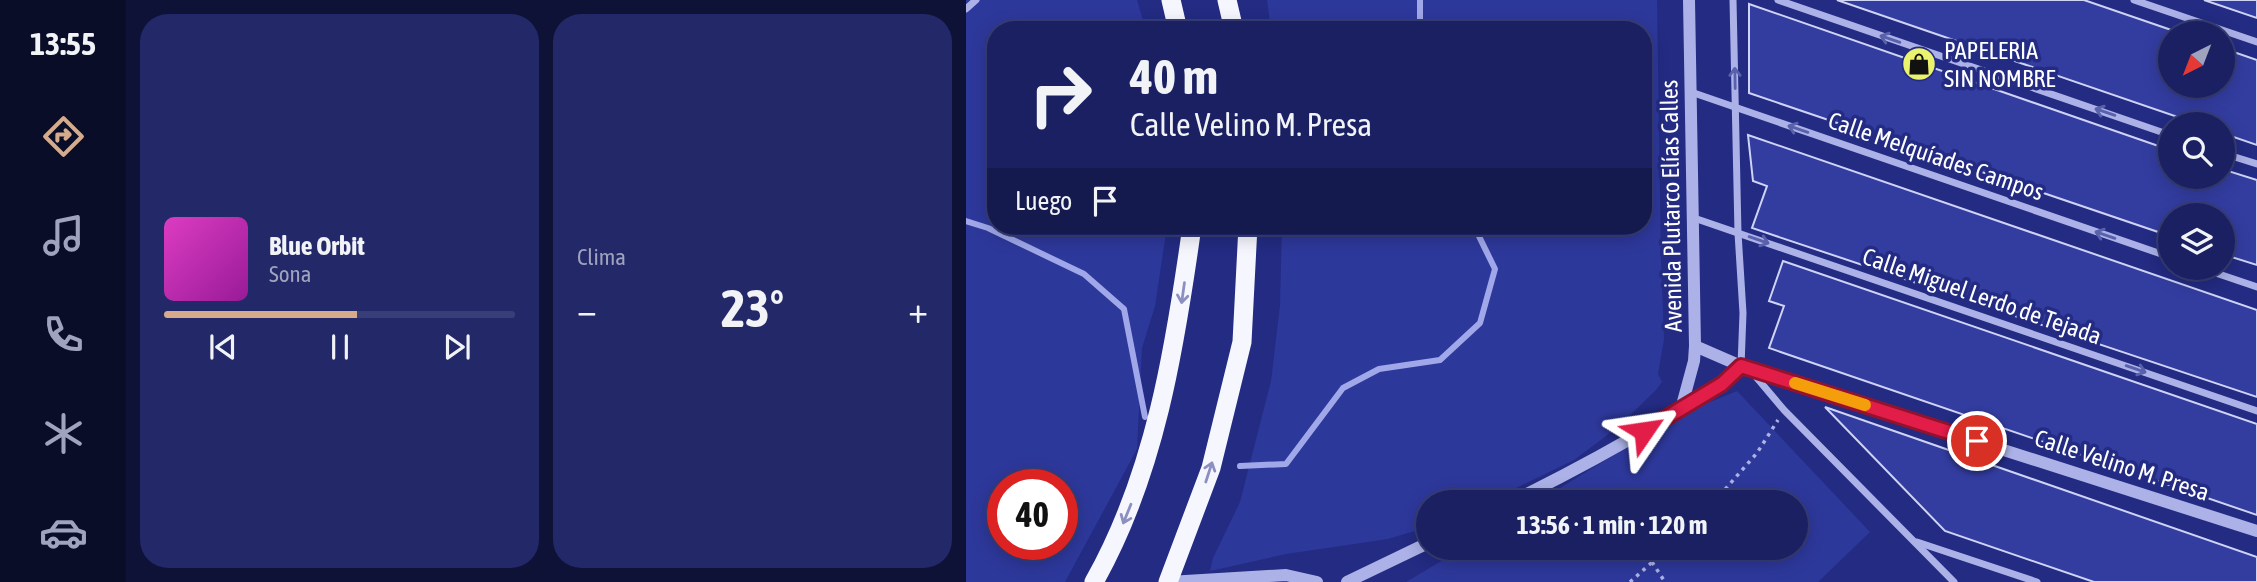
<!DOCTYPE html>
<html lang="es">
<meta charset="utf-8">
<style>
body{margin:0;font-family:"Asap Condensed",sans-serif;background:#232868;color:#f1f3f6;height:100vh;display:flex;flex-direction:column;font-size:26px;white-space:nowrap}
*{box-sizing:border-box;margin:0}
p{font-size:23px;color:#9fa3be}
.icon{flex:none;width:38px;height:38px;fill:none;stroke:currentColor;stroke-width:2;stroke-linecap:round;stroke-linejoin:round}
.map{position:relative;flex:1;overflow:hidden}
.panel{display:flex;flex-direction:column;gap:14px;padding:14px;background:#0e1236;width:840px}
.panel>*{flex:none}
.banner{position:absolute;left:21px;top:21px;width:665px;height:214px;border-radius:28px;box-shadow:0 4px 18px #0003,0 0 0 2px #383e77;background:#1a2062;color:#f1f3f6;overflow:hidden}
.needle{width:46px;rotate:222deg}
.fabs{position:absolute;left:1192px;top:21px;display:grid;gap:14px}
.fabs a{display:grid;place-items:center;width:77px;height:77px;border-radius:50%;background:#1a2062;box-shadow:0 4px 18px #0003,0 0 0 2px #383e77;font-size:35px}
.speed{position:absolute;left:21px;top:469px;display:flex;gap:14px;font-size:35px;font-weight:700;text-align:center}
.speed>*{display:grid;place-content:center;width:91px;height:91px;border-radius:50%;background:#1a2062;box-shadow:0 4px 18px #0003,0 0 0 2px #383e77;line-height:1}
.speed .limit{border:10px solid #d22;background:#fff;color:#111}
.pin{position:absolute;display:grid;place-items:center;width:60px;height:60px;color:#fff;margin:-30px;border:4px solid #fff;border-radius:50%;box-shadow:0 2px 7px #0007}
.me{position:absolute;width:77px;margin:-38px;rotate:58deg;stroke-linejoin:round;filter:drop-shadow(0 0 5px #0008)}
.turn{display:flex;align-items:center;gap:24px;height:147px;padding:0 28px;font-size:32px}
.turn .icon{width:91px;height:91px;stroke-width:2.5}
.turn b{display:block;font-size:49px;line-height:60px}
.then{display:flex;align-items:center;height:66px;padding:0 28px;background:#0003;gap:14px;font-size:26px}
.big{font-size:52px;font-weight:700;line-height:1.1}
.panel .card{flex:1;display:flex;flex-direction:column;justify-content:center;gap:10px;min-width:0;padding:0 24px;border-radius:28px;background:#232868}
.song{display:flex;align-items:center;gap:21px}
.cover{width:84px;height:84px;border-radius:10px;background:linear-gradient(135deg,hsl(310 70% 55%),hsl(300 70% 35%))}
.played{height:7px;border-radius:4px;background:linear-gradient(90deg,#d6ab8b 55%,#383e77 55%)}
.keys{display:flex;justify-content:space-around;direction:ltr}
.heat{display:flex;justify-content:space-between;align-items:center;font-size:38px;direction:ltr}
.panel .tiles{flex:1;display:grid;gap:14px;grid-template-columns:repeat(2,1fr)}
.trip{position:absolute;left:450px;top:490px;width:392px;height:70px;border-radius:35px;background:#1a2062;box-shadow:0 4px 18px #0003,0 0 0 2px #383e77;font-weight:700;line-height:70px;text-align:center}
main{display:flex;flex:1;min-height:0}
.menu{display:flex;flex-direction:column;width:126px;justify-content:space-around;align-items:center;background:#0a0d27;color:#9fa3be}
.menu .icon{width:49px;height:49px}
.menu .selected{color:#d6ab8b}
.menu b{font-size:32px;color:#f1f3f6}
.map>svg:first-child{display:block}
</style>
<main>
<nav class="menu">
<b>13:55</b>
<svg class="icon selected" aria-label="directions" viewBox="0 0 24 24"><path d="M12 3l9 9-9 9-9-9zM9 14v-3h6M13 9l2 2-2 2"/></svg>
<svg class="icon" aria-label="music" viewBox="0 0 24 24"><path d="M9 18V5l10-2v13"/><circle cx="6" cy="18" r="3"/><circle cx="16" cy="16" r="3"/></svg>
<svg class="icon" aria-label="phone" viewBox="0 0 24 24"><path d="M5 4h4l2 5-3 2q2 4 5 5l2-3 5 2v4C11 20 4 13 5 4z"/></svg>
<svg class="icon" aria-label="climate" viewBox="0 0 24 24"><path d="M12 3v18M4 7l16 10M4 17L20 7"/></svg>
<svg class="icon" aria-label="car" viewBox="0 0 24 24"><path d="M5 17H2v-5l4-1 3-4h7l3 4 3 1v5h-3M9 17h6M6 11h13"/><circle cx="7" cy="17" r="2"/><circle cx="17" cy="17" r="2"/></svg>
</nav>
<section class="panel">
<div class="tiles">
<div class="card">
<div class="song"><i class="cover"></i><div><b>Blue Orbit</b><p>Sona</p></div></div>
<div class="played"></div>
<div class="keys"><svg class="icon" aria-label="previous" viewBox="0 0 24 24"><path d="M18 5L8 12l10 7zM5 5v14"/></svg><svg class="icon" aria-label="pause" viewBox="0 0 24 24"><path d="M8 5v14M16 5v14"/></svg><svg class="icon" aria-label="next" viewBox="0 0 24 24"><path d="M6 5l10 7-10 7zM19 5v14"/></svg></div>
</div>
<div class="card"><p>Clima</p>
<div class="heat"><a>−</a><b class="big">23°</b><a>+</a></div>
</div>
</div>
</section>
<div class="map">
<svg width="1291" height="582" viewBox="0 0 1291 582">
<rect width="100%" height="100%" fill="#232b83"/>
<g fill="#2d389b" fill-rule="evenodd">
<path d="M0,0H171L180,30H30V226H201L189,306L176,348L171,449L99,582H0ZM37,485H96V544H37Z"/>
<polygon points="301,0 691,0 695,260 698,339 692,374 696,382 690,390 652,427 608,460 521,502 462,502 462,527 422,539 320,554 244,571 247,558 274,502 305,381 314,305 316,226 677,226 677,30 305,30"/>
<polygon points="771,391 904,532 852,582 440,582 497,548 830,548 830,502 571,502 717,413"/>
</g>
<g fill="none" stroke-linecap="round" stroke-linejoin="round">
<g stroke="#a0a8e9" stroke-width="6">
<polyline points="454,0 454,30"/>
<polyline points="0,221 22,228 118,274 158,309 179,417"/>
<polyline points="274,466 320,464 377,388 413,369 474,360 514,323 529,269 508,226"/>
</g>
</g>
<g fill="#333da0" stroke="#cfd3f6" stroke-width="2">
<polygon points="871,0 1118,0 1214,33 1204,33 1204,86 1256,86 1256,48 1291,60 1291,145 1256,133 1256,124 1232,124"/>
<polygon points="1238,0 1291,0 1291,18"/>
<polygon points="783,4 1204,150 1204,177 1256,177 1256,169 1291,180 1291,265 1256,254 1256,215 1204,215 1204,236 783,93"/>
<polygon points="782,135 1291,310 1291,397 786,228 801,186 787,181"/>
<polygon points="817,261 1291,424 1291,515 803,348 818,306 803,301"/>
<polygon points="859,407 1291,557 1291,582 1128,582 979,531"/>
</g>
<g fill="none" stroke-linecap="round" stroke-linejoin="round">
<g stroke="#acb2e8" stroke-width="3.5" stroke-dasharray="3.5 5" stroke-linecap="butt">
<polyline points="748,502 791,453 812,420"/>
<polyline points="686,562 699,582"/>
<polyline points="664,582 702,548"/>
</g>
<g stroke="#acb2e8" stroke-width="7">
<polyline points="767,0 772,233 777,313 775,366"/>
<polyline points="812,0 1204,135"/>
<polyline points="1168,0 1291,42"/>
<polyline points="0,9 10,0"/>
<polyline points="725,92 1204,257"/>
<polyline points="1256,153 1291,164"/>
<polyline points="728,218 1291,411"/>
<polyline points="1235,268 1291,287"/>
<polyline points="785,371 818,410 988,582"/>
<polyline points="951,542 1071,582"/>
</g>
<g stroke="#acb2e8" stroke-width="12">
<polyline points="729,346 775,366 1291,531"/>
<polyline points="715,409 728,361 729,346 723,0"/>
<path d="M545,502C598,476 650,448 700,418C726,402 753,387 775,366"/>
<polyline points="203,582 320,575 351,582"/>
<polyline points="381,582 462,543"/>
</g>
<g stroke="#f6f6fe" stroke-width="19">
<polyline points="205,0 212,30"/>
<polyline points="261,0 268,30"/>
<path d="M128,582C189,474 209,348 226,226"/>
<polyline points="202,582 245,468 276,342 282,226"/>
</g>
</g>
<defs><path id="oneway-shaft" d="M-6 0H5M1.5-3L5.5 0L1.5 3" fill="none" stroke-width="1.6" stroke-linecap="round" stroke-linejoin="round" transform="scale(1.75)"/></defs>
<g stroke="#5a61ab">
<use href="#oneway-shaft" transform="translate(924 39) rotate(-161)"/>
<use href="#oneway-shaft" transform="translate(769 78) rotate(-91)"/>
<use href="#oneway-shaft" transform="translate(1139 112) rotate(-161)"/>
<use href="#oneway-shaft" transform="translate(832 129) rotate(-161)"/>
<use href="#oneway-shaft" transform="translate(1139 235) rotate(-161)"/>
<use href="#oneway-shaft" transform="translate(793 240) rotate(19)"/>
<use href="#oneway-shaft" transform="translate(1170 369) rotate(19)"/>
</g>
<g stroke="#8c90c0">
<use href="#oneway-shaft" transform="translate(217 293) rotate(98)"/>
<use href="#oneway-shaft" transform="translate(243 472) rotate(-72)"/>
<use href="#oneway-shaft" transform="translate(161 514) rotate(112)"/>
</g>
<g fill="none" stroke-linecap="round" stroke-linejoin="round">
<g stroke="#92132f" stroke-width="18">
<polyline id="route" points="678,431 756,384 775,366 1011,441"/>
</g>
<use href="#route" stroke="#e11d48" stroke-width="12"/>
<polyline stroke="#f59e0b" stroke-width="12" points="829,383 899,405"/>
</g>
<defs>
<g id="shop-disc" transform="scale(1.75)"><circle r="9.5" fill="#ebf36e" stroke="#232b83"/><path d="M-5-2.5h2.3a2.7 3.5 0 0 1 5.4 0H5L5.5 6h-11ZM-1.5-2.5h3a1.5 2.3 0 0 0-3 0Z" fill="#111"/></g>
</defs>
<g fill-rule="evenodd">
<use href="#shop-disc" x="953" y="64"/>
</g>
<g text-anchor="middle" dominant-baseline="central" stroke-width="7" stroke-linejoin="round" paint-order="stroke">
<g font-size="24" fill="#fff" stroke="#232b83" text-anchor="start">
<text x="978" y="50">PAPELERIA<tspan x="978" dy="28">SIN NOMBRE</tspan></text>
</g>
<g font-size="24" fill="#fff" stroke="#232b83">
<text transform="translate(970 156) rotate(19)">Calle Melquíades Campos</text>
<text transform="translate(705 206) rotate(-91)">Avenida Plutarco Elías Calles</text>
<text transform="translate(1016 296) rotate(19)">Calle Miguel Lerdo de Tejada</text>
<text transform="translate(1156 465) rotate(18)">Calle Velino M. Presa</text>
</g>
</g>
</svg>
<div class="fabs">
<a><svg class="needle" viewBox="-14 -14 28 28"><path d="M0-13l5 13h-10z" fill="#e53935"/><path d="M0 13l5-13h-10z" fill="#9fa3be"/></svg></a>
<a><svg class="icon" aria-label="search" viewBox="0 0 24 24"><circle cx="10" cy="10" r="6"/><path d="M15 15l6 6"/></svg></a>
<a><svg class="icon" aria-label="layers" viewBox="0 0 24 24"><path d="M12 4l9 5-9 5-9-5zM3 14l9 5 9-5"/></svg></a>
</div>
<div class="speed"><div class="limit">40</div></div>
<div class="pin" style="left:1011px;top:441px;background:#d93025"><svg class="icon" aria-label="arrive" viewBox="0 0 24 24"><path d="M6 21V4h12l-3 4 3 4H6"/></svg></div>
<svg class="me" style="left:678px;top:431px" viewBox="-20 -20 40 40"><path d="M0-17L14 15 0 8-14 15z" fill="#e11d48" stroke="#fff" stroke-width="4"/></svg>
<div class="trip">13:56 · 1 min · 120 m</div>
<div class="banner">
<div class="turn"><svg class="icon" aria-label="right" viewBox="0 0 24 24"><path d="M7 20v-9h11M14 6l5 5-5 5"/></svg><div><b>40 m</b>Calle Velino M. Presa</div></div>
<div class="then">Luego<svg class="icon" aria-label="arrive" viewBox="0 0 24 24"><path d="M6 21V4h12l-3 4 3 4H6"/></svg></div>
</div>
</div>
</main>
